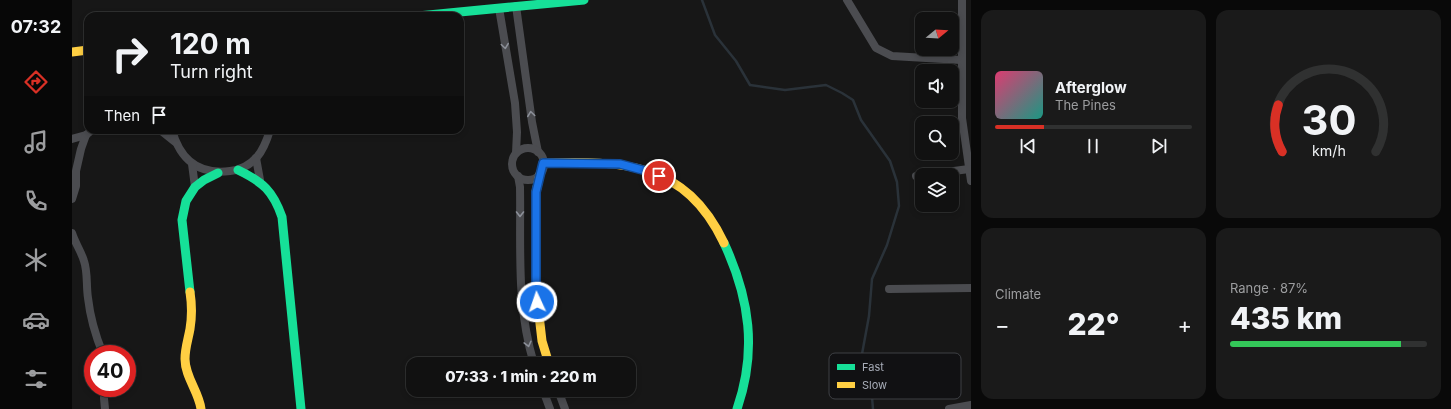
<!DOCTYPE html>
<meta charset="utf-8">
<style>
body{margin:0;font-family:Inter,sans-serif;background:#1a1a1a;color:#f1f3f6;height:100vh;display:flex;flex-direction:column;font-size:15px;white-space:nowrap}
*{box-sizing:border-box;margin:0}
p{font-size:13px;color:#9c9d9f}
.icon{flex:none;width:22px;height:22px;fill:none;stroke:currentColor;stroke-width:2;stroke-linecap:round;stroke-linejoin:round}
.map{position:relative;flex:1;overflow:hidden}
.panel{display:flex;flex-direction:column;gap:10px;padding:10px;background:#090909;width:480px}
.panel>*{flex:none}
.hud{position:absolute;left:12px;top:12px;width:380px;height:122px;border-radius:12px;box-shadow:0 2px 6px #0003,0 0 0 1px #303131;background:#111;color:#f1f3f6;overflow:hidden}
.needle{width:26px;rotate:72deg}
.buttons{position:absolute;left:843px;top:12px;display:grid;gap:8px}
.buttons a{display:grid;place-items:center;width:44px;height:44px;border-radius:8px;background:#111;box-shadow:0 2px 6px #0003,0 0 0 1px #303131;font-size:20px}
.speed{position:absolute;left:12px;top:345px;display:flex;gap:8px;font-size:20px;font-weight:700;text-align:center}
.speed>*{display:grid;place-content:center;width:52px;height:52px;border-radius:50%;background:#111;box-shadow:0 2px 6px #0003,0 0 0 1px #303131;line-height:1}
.speed .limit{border:6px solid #d22;background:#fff;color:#111}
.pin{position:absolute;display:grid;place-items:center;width:34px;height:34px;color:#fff;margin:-17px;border:2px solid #fff;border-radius:50%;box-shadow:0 1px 4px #0007}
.me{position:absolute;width:44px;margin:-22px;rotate:357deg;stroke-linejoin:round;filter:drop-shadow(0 0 3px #0008)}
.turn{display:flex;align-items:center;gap:14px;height:84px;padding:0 20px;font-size:18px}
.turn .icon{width:52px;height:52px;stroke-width:2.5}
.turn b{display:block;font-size:28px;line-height:34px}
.then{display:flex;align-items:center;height:38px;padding:0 20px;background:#0003;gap:8px;font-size:15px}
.big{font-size:30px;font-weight:800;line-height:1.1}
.panel .widget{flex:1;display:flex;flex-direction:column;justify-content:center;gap:6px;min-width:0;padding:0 14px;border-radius:12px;background:#1a1a1a}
.panel .dial{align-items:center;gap:0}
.dial svg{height:104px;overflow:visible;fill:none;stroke:#303131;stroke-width:7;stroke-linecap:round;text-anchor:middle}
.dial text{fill:#f1f3f6;stroke:none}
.song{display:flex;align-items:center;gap:12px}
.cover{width:48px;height:48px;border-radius:6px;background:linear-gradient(135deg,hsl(340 70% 55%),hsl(170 70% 35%))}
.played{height:4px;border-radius:2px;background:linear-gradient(90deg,#d93025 25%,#303131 25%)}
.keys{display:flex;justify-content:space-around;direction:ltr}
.heat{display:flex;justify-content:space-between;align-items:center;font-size:22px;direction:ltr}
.charge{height:6px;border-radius:3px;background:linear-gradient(90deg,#34c759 87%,#303131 0)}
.panel .tiles{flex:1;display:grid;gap:10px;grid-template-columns:repeat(2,1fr)}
.trip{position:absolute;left:334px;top:357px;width:230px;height:40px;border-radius:12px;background:#111;box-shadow:0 2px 6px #0003,0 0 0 1px #303131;font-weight:800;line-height:40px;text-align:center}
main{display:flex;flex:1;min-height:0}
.tabs{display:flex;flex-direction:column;width:72px;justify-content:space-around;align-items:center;background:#070707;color:#9c9d9f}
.tabs .icon{width:28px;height:28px}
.tabs .current{color:#d93025}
.tabs b{font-size:18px;color:#f1f3f6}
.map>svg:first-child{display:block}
</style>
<main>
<nav class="tabs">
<b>07:32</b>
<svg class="icon current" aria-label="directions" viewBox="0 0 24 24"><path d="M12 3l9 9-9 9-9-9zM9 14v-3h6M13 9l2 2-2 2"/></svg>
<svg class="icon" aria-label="music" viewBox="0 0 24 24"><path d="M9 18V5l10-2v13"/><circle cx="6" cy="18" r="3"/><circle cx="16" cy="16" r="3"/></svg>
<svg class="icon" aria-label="phone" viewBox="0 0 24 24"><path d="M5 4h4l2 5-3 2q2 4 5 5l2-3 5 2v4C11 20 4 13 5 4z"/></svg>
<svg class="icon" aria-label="climate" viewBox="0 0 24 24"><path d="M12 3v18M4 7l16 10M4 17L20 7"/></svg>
<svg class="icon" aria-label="car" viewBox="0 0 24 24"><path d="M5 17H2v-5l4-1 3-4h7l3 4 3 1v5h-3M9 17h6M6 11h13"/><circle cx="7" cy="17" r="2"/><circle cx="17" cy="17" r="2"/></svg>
<svg class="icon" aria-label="filters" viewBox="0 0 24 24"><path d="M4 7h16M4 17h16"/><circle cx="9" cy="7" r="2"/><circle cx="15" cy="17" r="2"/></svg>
</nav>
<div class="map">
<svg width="899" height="409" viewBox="0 0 899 409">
<rect width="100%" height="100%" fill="#171717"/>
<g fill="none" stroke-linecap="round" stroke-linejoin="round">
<polyline stroke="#2a3239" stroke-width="2.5" points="630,0 643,35 664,61 678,85 713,90 754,85 770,93 781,100 789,120 818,161 825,182 827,206 815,245 800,279 797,316 790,354 800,397 801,409"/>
<g stroke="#4b4c50" stroke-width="8">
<polyline points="775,0 804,48 820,56 889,60"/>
<polyline points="890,0 890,118 899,181"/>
<polyline points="444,6 460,122 466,152"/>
<polyline points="427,8 443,103 445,132 444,153"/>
<polyline points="88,130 103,142"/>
<path d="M100,130C108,160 127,175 158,171C168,170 178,165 185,157C192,149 195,140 198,130"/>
<polyline points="0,139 14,135"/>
<circle cx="456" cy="164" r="16"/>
<polyline points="184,158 188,180"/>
<polyline points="120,164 123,187"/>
<path d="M446,176L448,187C449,247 444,305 462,364"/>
<polyline points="844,176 897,169"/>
<polyline points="0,199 4,186 4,171 9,149 14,135 20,130"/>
<path d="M0,233C3,243 9,251 12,261C16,273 14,285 16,298C18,316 24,337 31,354"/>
<polyline points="817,289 899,288"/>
<polyline points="471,390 478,409"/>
<polyline points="486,390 493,409"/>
<polyline points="33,409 32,398 33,388"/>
<polyline points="877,409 899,405"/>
</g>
<g stroke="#16e098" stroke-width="9">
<polyline points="346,16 512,0"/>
<path d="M166,170C191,182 201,191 210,217L229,409"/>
<path d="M652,243C678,299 685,351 665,409"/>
<polyline points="118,292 110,220 114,201 123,187 132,180 146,173"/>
</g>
<g stroke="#ffcf43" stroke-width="9">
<polyline points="0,52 16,50"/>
<path d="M471,163C551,161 613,161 652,243"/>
<polyline points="468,174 464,192 464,289 470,341 477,364"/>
<path d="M118,292C120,305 120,317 118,329C116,340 113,348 113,359C113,377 127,392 129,409"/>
</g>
</g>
<defs><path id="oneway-chevron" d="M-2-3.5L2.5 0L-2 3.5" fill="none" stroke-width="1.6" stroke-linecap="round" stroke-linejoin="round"/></defs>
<g stroke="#8c9099">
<use href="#oneway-chevron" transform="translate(433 46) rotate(82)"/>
<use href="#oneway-chevron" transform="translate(459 114) rotate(-98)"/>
<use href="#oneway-chevron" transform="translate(448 214) rotate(90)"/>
<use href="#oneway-chevron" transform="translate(456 344) rotate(76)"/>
</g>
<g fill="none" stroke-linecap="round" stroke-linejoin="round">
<g stroke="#114b97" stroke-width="10">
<polyline id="route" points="465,302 464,289 464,192 471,163 548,164 578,172 587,176"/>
</g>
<use href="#route" stroke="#1a73e8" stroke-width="7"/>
</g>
<rect x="757" y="353" width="132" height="46" rx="6" fill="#111113" stroke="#3e4045" stroke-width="1"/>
<rect x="765" y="364" width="18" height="6" fill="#16e098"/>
<rect x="765" y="382" width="18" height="6" fill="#ffcf43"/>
<g font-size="11" fill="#a8adb8">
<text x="790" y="371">Fast</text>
<text x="790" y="389">Slow</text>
</g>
</svg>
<div class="buttons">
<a><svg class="needle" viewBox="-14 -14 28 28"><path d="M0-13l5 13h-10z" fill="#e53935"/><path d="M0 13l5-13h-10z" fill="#9c9d9f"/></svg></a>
<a><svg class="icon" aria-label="sound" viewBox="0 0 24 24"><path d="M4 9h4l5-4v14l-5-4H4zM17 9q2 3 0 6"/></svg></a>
<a><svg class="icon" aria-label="search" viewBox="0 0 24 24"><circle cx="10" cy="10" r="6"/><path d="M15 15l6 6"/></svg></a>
<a><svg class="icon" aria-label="layers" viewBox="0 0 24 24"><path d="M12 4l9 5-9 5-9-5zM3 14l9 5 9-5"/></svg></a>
</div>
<div class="speed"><div class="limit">40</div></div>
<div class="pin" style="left:587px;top:176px;background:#d93025"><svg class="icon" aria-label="arrive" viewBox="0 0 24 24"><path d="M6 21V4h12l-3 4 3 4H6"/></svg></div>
<svg class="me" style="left:465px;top:302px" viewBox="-20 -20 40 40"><circle r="17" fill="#1a73e8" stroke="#fff" stroke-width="3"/><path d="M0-11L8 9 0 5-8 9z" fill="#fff"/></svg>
<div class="trip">07:33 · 1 min · 220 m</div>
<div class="hud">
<div class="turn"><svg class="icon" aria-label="right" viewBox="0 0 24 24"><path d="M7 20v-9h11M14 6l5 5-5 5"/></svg><div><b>120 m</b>Turn right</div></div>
<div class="then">Then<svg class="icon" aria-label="arrive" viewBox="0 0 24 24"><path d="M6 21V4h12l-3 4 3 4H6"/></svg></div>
</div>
</div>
<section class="panel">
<div class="tiles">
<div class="widget">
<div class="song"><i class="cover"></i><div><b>Afterglow</b><p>The Pines</p></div></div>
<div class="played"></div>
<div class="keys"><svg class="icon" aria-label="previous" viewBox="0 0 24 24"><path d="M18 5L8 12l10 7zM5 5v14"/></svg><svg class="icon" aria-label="pause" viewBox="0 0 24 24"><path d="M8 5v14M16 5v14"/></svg><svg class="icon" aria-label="next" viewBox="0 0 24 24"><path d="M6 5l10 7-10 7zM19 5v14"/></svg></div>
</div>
<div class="widget dial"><svg viewBox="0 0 100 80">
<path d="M14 69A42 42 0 1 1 86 69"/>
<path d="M14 69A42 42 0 0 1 11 33" stroke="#d93025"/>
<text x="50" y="56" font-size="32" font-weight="700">30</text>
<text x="50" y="72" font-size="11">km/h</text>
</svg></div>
<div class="widget"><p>Climate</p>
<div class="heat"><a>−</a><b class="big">22°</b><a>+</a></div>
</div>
<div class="widget"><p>Range · 87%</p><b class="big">435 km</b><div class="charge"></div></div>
</div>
</section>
</main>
